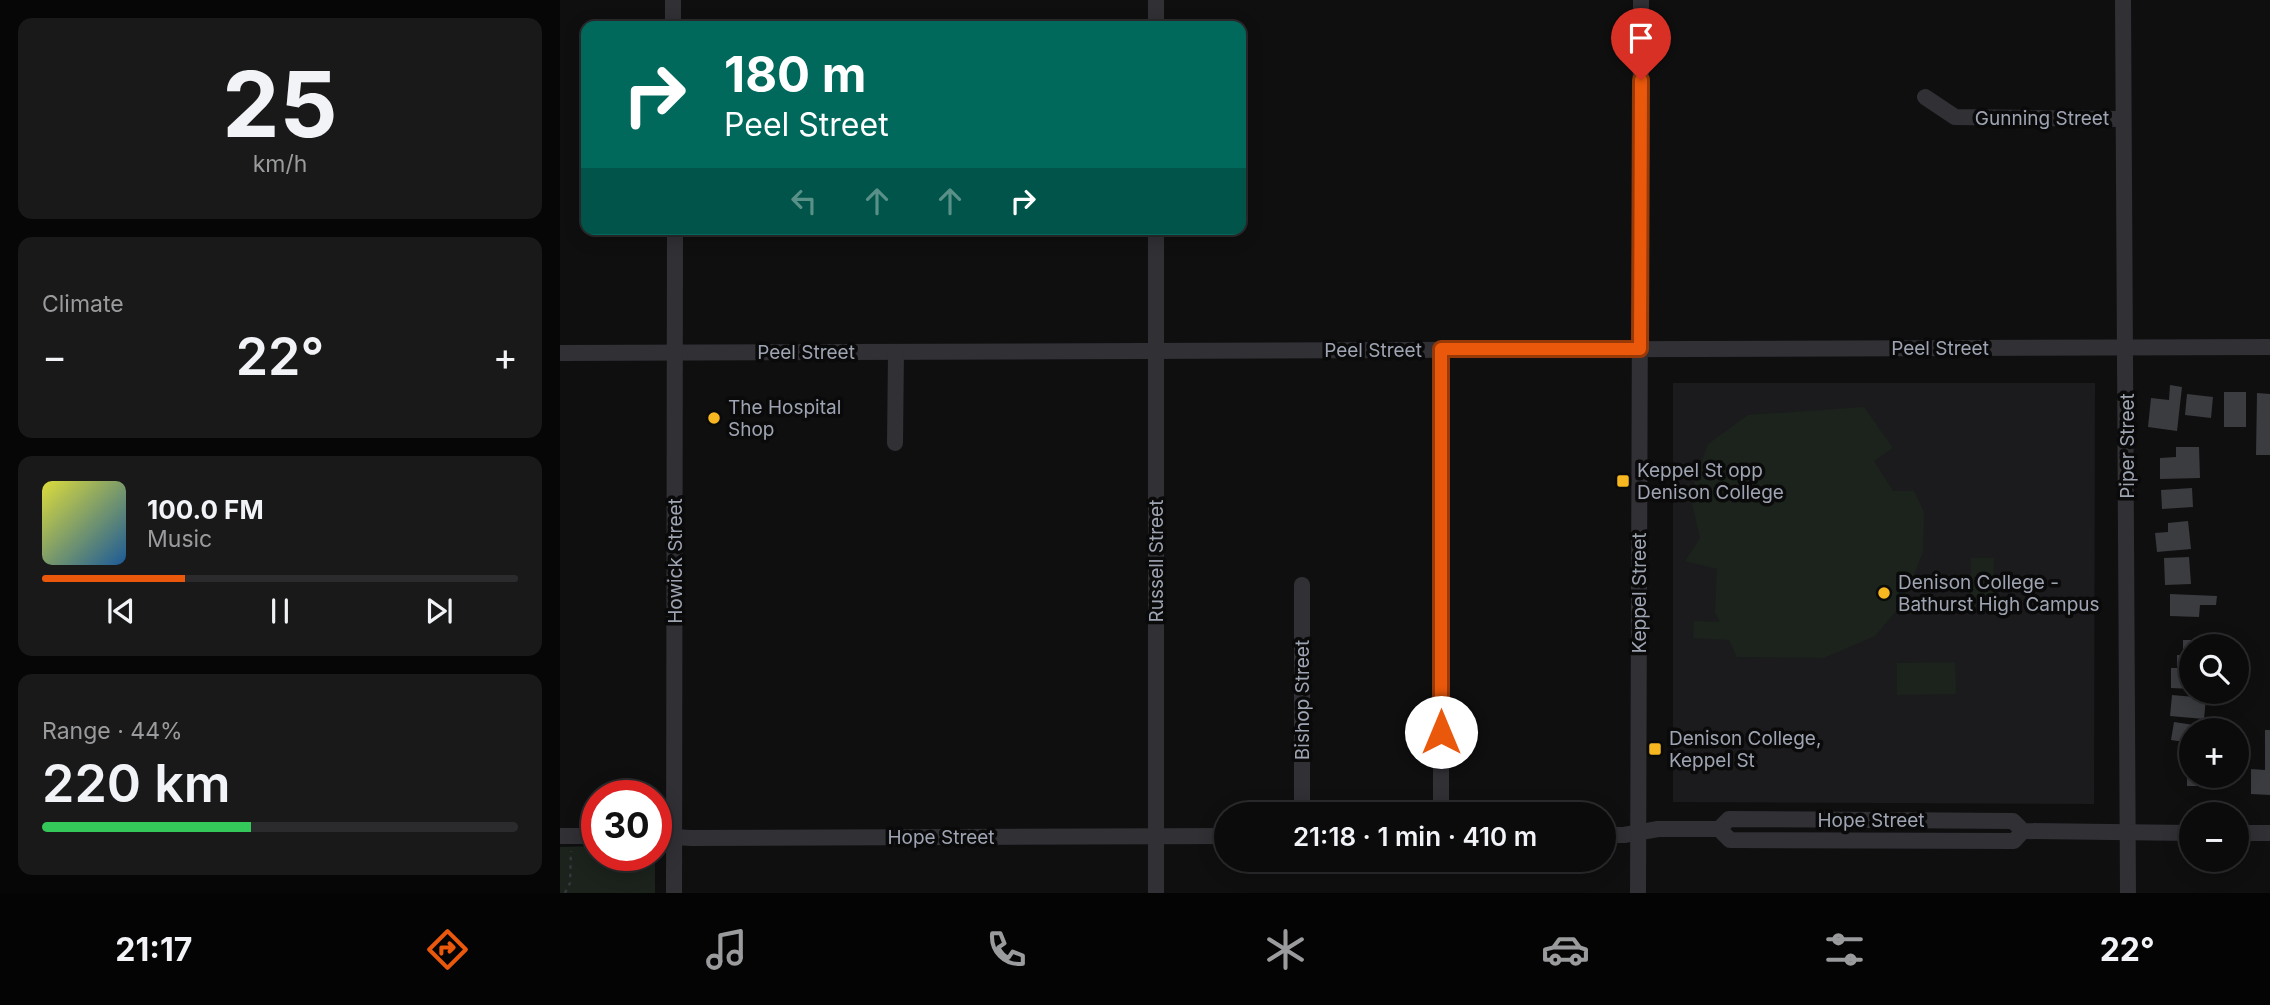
<!DOCTYPE html>
<meta charset="utf-8">
<style>
body{margin:0;font-family:Inter,sans-serif;background:#19191a;color:#f1f3f6;height:100vh;display:flex;flex-direction:column;font-size:26px;white-space:nowrap}
*{box-sizing:border-box;margin:0}
p{font-size:23px;color:#9a9b9d}
.icon{flex:none;width:38px;height:38px;fill:none;stroke:currentColor;stroke-width:2;stroke-linecap:round;stroke-linejoin:round}
.map{position:relative;flex:1;overflow:hidden}
.drawer{display:flex;flex-direction:column;gap:18px;padding:18px;background:#060607;width:560px}
.drawer>*{flex:none}
.hud{position:absolute;left:21px;top:21px;width:665px;height:214px;border-radius:14px;box-shadow:0 4px 18px #0003,0 0 0 2px #2b2b2d;background:#00695c;color:#fff;overflow:hidden}
.fabs{position:absolute;left:1619px;top:634px;display:grid;gap:14px}
.fabs a{display:grid;place-items:center;width:70px;height:70px;border-radius:50%;background:#0b0b0c;box-shadow:0 4px 18px #0003,0 0 0 2px #2b2b2d;font-size:35px}
.speed{position:absolute;left:21px;top:780px;display:flex;gap:14px;font-size:35px;font-weight:700;text-align:center}
.speed>*{display:grid;place-content:center;width:91px;height:91px;border-radius:50%;background:#0b0b0c;box-shadow:0 4px 18px #0003,0 0 0 2px #2b2b2d;line-height:1}
.speed .limit{border:10px solid #d22;background:#fff;color:#111}
.pin{position:absolute;display:grid;place-items:center;width:60px;height:60px;color:#fff;margin:-72px -30px;border-radius:50% 50% 50% 0;rotate:-45deg;box-shadow:0 0 7px #0007}
.pin .icon{rotate:45deg}
.me{position:absolute;width:77px;margin:-38px;rotate:0deg;stroke-linejoin:round;filter:drop-shadow(0 0 5px #0008)}
.turn{display:flex;align-items:center;gap:24px;height:147px;padding:0 28px;font-size:32px}
.turn .icon{width:91px;height:91px;stroke-width:2.5}
.turn b{display:block;font-size:49px;line-height:60px}
.lanes{display:flex;align-items:center;height:66px;padding:0 28px;background:#0003;justify-content:center;gap:35px;direction:ltr}
.lanes .off{opacity:.35}
.big{font-size:52px;font-weight:600;line-height:1.1}
.drawer .tile{flex:1;display:flex;flex-direction:column;justify-content:center;gap:10px;min-width:0;padding:0 24px;border-radius:14px;background:#19191a}
.drawer .dial{align-items:center;gap:0}
.dial b{font-size:91px;line-height:1}
.song{display:flex;align-items:center;gap:21px}
.cover{width:84px;height:84px;border-radius:10px;background:linear-gradient(135deg,hsl(60 70% 55%),hsl(210 70% 35%))}
.played{height:7px;border-radius:4px;background:linear-gradient(90deg,#ea580c 30%,#2b2b2d 30%)}
.keys{display:flex;justify-content:space-around;direction:ltr}
.heat{display:flex;justify-content:space-between;align-items:center;font-size:38px;direction:ltr}
.charge{height:10px;border-radius:5px;background:linear-gradient(90deg,#34c759 44%,#2b2b2d 0)}
.trip{position:absolute;left:654px;top:802px;width:402px;height:70px;border-radius:35px;background:#0b0b0c;box-shadow:0 4px 18px #0003,0 0 0 2px #2b2b2d;font-weight:600;line-height:70px;text-align:center}
.dock{display:flex;height:112px;justify-content:space-around;align-items:center;background:#040405;color:#9a9b9d}
.dock .icon{width:49px;height:49px}
.dock .selected{color:#ea580c}
.dock b{font-size:32px;color:#f1f3f6}
main{display:flex;flex:1;min-height:0}
.map>svg:first-child{display:block}
</style>
<main>
<section class="drawer">
<div class="tile dial"><b>25</b><p>km/h</p></div>
<div class="tile"><p>Climate</p>
<div class="heat"><a>−</a><b class="big">22°</b><a>+</a></div>
</div>
<div class="tile">
<div class="song"><i class="cover"></i><div><b>100.0 FM</b><p>Music</p></div></div>
<div class="played"></div>
<div class="keys"><svg class="icon" aria-label="previous" viewBox="0 0 24 24"><path d="M18 5L8 12l10 7zM5 5v14"/></svg><svg class="icon" aria-label="pause" viewBox="0 0 24 24"><path d="M8 5v14M16 5v14"/></svg><svg class="icon" aria-label="next" viewBox="0 0 24 24"><path d="M6 5l10 7-10 7zM19 5v14"/></svg></div>
</div>
<div class="tile"><p>Range · 44%</p><b class="big">220 km</b><div class="charge"></div></div>
</section>
<div class="map">
<svg width="1710" height="893" viewBox="0 0 1710 893">
<rect width="100%" height="100%" fill="#0f0f10"/>
<polygon fill="#1b1b1d" points="1113,383 1535,383 1534,804 1113,802"/>
<g fill="#1b231c">
<polygon points="1304,407 1333,448 1314,461 1333,491 1354,491 1364,512 1363,552 1343,603 1315,636 1264,658 1177,657 1169,640 1133,638 1134,621 1160,622 1155,613 1157,569 1125,561 1140,538 1130,495 1148,444 1188,415"/>
<polygon points="1411,558 1434,558 1433,608 1411,607"/>
<polygon points="1395,662 1396,694 1337,695 1337,663"/>
<polygon points="37,846 37,856 95,856 95,893 0,893 0,847"/>
</g>
<g fill="#3b3c40">
<polygon points="1610,385 1622,387 1617,431 1588,427 1591,398 1609,400"/>
<rect x="1664" y="392" width="22" height="35"/>
<polygon points="1697,393 1710,394 1710,455 1696,455"/>
<polygon points="1627,394 1653,397 1651,418 1625,415"/>
<polygon points="1616,447 1639,447 1640,478 1600,479 1600,458 1616,457"/>
<polygon points="1632,488 1633,507 1602,509 1601,490"/>
<polygon points="1628,521 1631,549 1597,552 1595,533 1608,532 1608,523"/>
<polygon points="1629,557 1631,584 1605,585 1604,558"/>
<polygon points="1610,594 1657,596 1656,605 1640,605 1639,617 1610,616"/>
<polygon points="1623,640 1652,640 1652,646 1631,646 1631,666 1617,666 1617,655 1623,655"/>
<polygon points="1611,668 1631,668 1631,689 1611,688"/>
<polygon points="1612,695 1646,698 1644,719 1610,716"/>
<polygon points="1614,722 1647,727 1646,730 1631,730 1631,743 1611,740"/>
<polygon points="1705,730 1710,730 1710,795 1691,794 1691,769 1705,770"/>
<polygon points="1622,756 1631,756 1631,775 1648,775 1648,786 1627,786 1627,772 1622,772"/>
</g>
<g fill="none" stroke-linecap="round" stroke-linejoin="round">
<polyline stroke="#36373c" stroke-width="2.5" stroke-dasharray="3.5 5" stroke-linecap="butt" points="5,893 10,883 11,851"/>
<g stroke="#303035" stroke-width="16">
<polyline points="113,0 113,26"/>
<polyline points="1563,0 1568,893"/>
<polyline points="596,26 596,0"/>
<polyline points="1365,97 1395,117 1563,119"/>
<polyline points="596,229 596,893"/>
<polyline points="0,353 1710,347"/>
<polyline points="335,443 336,352"/>
<polyline points="742,814 742,585"/>
<polyline points="881,814 881,349"/>
<polyline points="1159,829 1169,819 1453,821 1463,831 1631,833"/>
<polyline points="1676,833 1710,833"/>
<polyline points="1045,835 1064,835 1098,829 1159,829 1170,840 1454,841 1463,831"/>
<polyline points="0,836 37,836"/>
<polyline points="96,836 131,838 667,836"/>
<polyline points="114,893 115,229"/>
<polyline points="1078,893 1081,0"/>
</g>
</g>
<g fill="none" stroke-linecap="round" stroke-linejoin="round">
<g stroke="#983908" stroke-width="18">
<polyline id="route" points="881,732 881,349 1080,349 1081,80"/>
</g>
<use href="#route" stroke="#ea580c" stroke-width="12"/>
</g>
<g fill="#f7b720" stroke="#0a0a0b" stroke-width="2.5">
<circle cx="154" cy="418" r="7"/>
<rect x="1056" y="474" width="14" height="14" rx="3.5"/>
<circle cx="1324" cy="593" r="7"/>
<rect x="1088" y="742" width="14" height="14" rx="3.5"/>
</g>
<g text-anchor="middle" dominant-baseline="central" stroke-width="7" stroke-linejoin="round" paint-order="stroke">
<g font-size="19" fill="#9fa4b2" stroke="#0a0a0b">
<text x="1482" y="118">Gunning Street</text>
<text x="1380" y="348">Peel Street</text>
<text x="813" y="350">Peel Street</text>
<text x="246" y="352">Peel Street</text>
<text transform="translate(1567 446) rotate(-90)">Piper Street</text>
<text transform="translate(115 561) rotate(-90)">Howick Street</text>
<text transform="translate(596 561) rotate(-90)">Russell Street</text>
<text transform="translate(1079 593) rotate(-90)">Keppel Street</text>
<text transform="translate(742 700) rotate(-90)">Bishop Street</text>
<text x="1311" y="820">Hope Street</text>
<text x="381" y="837">Hope Street</text>
</g>
<g font-size="19" fill="#9fa4b2" stroke="#0a0a0b" text-anchor="start">
<text x="168" y="407">The Hospital<tspan x="168" dy="22">Shop</tspan></text>
<text x="1077" y="470">Keppel St opp<tspan x="1077" dy="22">Denison College</tspan></text>
<text x="1338" y="582">Denison College -<tspan x="1338" dy="22">Bathurst High Campus</tspan></text>
<text x="1109" y="738">Denison College,<tspan x="1109" dy="22">Keppel St</tspan></text>
</g>
</g>
</svg>
<div class="fabs">
<a><svg class="icon" aria-label="search" viewBox="0 0 24 24"><circle cx="10" cy="10" r="6"/><path d="M15 15l6 6"/></svg></a>
<a>+</a>
<a>−</a>
</div>
<div class="speed"><div class="limit">30</div></div>
<div class="pin" style="left:1081px;top:80px;background:#d93025"><svg class="icon" aria-label="arrive" viewBox="0 0 24 24"><path d="M6 21V4h12l-3 4 3 4H6"/></svg></div>
<svg class="me" style="left:881px;top:732px" viewBox="-20 -20 40 40"><circle r="19" fill="#fff"/><path d="M0-13L10 11 0 6-10 11z" fill="#ea580c"/></svg>
<div class="trip">21:18 · 1 min · 410 m</div>
<div class="hud">
<div class="turn"><svg class="icon" aria-label="right" viewBox="0 0 24 24"><path d="M7 20v-9h11M14 6l5 5-5 5"/></svg><div><b>180 m</b>Peel Street</div></div>
<div class="lanes"><svg class="icon off" aria-label="left" viewBox="0 0 24 24"><path d="M17 20v-9H6M10 6l-5 5 5 5"/></svg><svg class="icon off" aria-label="ahead" viewBox="0 0 24 24"><path d="M12 20V5M6 11l6-6 6 6"/></svg><svg class="icon off" aria-label="ahead" viewBox="0 0 24 24"><path d="M12 20V5M6 11l6-6 6 6"/></svg><svg class="icon" aria-label="right" viewBox="0 0 24 24"><path d="M7 20v-9h11M14 6l5 5-5 5"/></svg></div>
</div>
</div>
</main>
<nav class="dock">
<b>21:17</b>
<svg class="icon selected" aria-label="directions" viewBox="0 0 24 24"><path d="M12 3l9 9-9 9-9-9zM9 14v-3h6M13 9l2 2-2 2"/></svg>
<svg class="icon" aria-label="music" viewBox="0 0 24 24"><path d="M9 18V5l10-2v13"/><circle cx="6" cy="18" r="3"/><circle cx="16" cy="16" r="3"/></svg>
<svg class="icon" aria-label="phone" viewBox="0 0 24 24"><path d="M5 4h4l2 5-3 2q2 4 5 5l2-3 5 2v4C11 20 4 13 5 4z"/></svg>
<svg class="icon" aria-label="climate" viewBox="0 0 24 24"><path d="M12 3v18M4 7l16 10M4 17L20 7"/></svg>
<svg class="icon" aria-label="car" viewBox="0 0 24 24"><path d="M5 17H2v-5l4-1 3-4h7l3 4 3 1v5h-3M9 17h6M6 11h13"/><circle cx="7" cy="17" r="2"/><circle cx="17" cy="17" r="2"/></svg>
<svg class="icon" aria-label="filters" viewBox="0 0 24 24"><path d="M4 7h16M4 17h16"/><circle cx="9" cy="7" r="2"/><circle cx="15" cy="17" r="2"/></svg>
<b>22°</b>
</nav>
